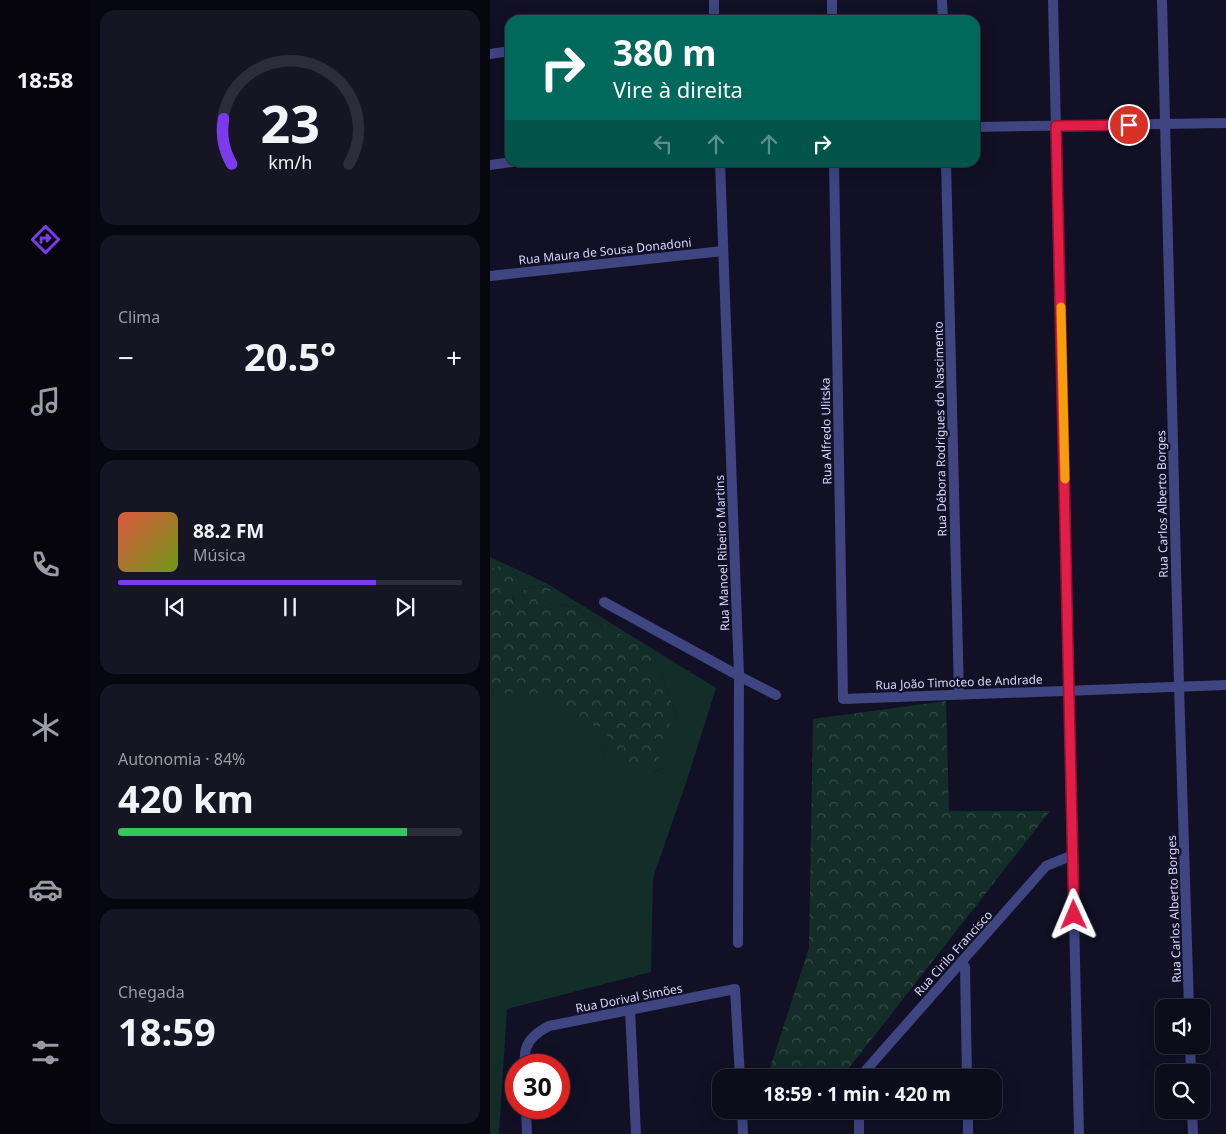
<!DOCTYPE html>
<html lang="pt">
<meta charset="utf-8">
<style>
body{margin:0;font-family:"Noto Sans",sans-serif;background:#161524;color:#f1f3f6;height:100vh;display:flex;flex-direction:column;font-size:19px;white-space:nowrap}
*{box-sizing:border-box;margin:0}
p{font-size:16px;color:#9a9ba3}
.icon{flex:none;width:28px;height:28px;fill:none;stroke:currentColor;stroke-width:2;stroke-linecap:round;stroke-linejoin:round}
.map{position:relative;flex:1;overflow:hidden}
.drawer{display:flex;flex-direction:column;gap:10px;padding:10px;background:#07070f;width:400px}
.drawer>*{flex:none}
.guide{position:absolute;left:15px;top:15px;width:475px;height:152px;border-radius:15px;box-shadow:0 5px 20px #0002,0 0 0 1px #2d2c3a;background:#00695c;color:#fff;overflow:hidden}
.buttons{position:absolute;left:665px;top:999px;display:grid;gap:10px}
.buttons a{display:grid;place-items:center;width:55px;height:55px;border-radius:10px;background:#0d0c1b;box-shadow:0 5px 20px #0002,0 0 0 1px #2d2c3a;font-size:25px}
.speed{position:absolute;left:15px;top:1054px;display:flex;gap:10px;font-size:25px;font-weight:700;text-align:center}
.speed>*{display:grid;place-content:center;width:65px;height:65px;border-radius:50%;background:#0d0c1b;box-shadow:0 5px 20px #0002,0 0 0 1px #2d2c3a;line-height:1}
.speed .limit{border:8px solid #d22;background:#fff;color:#111}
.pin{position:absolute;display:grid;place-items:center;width:42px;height:42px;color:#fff;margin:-21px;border:2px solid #fff;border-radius:50%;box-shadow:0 1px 5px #0007}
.me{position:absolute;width:55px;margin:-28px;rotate:359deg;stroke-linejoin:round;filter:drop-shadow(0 0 4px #0008)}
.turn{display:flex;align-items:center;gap:18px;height:105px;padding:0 25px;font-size:22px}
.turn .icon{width:65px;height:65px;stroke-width:2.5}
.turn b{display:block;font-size:35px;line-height:42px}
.lanes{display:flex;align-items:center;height:48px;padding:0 25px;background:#0003;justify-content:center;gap:25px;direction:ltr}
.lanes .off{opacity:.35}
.big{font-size:38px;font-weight:700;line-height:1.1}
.drawer .card{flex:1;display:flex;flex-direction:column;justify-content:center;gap:8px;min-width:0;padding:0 18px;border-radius:15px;background:#161524}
.drawer .dial{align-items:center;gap:0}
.dial svg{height:130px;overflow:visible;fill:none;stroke:#2d2c3a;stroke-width:7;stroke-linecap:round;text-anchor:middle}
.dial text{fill:#f1f3f6;stroke:none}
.song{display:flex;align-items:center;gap:15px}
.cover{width:60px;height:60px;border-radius:8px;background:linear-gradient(135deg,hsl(10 70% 55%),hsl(80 70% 35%))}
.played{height:5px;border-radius:2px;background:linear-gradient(90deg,#7c3aed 75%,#2d2c3a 75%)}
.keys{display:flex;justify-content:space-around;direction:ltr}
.heat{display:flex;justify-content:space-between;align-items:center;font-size:28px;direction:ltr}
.charge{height:8px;border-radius:4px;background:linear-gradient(90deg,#34c759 84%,#2d2c3a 0)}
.trip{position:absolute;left:222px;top:1069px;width:290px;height:50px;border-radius:15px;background:#0d0c1b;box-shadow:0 5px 20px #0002,0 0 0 1px #2d2c3a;font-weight:700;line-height:50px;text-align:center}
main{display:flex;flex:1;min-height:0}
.dock{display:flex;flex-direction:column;width:90px;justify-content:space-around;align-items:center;background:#05050b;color:#9a9ba3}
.dock .icon{width:35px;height:35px}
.dock .selected{color:#7c3aed}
.dock b{font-size:22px;color:#f1f3f6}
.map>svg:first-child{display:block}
</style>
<main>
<nav class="dock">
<b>18:58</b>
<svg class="icon selected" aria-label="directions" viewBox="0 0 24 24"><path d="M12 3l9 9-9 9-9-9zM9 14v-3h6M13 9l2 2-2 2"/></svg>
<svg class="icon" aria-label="music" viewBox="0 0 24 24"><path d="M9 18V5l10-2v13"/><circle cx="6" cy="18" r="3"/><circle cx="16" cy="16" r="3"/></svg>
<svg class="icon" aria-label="phone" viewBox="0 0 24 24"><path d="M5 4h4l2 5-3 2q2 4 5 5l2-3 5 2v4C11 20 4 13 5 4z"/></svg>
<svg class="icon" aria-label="climate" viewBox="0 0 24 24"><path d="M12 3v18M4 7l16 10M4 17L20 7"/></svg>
<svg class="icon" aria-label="car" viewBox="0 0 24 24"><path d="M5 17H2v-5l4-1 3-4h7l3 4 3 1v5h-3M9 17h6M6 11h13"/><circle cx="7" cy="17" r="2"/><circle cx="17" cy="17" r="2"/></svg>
<svg class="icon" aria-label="filters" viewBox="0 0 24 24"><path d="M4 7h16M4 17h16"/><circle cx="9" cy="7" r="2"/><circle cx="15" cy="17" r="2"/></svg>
</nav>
<section class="drawer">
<div class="card dial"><svg viewBox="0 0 100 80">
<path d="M14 69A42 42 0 1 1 86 69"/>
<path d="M14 69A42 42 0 0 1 9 41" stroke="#7c3aed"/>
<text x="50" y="56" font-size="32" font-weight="700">23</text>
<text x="50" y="72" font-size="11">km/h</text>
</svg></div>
<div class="card"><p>Clima</p>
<div class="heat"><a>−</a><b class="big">20.5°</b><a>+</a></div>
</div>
<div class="card">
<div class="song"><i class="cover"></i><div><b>88.2 FM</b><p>Música</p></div></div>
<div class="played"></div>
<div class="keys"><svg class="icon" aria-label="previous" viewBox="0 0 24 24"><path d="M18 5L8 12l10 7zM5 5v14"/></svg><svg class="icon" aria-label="pause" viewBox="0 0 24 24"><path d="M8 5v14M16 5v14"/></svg><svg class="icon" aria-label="next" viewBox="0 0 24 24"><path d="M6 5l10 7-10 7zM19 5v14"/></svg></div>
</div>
<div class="card"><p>Autonomia · 84%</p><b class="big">420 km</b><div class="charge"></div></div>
<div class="card"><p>Chegada</p><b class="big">18:59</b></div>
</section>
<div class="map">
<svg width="736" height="1134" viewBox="0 0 736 1134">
<defs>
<pattern id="forest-crowns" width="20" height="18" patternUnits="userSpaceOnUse" patternTransform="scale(1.25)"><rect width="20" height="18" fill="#132e29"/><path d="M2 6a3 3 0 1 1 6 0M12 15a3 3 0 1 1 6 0" fill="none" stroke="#354c49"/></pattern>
</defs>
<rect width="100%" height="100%" fill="#111024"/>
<g fill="url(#forest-crowns)">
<polygon points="11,565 25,571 28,581 22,594 25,603 35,600 32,590 48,585 64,590 58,603 87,607 98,621 107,618 120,624 137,639 150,646 167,661 161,674 170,671 188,719 176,745 173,768 164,772 157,753 151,766 141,769 114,757 111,747 120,744 104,728 77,716 61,700 57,691 38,698 15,695 11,686 0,690 0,569"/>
<polygon points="456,701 459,811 560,811 352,1077 277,1077 319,948 323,719"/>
</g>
<polygon fill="#132e29" points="0,557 56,583 226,688 197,780 163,878 161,972 17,1009 9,1134 0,1134 0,690 12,685 15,695 35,688 38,697 57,690 61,700 71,697 77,716 87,712 91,722 100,719 104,728 113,725 121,744 111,747 114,757 124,754 128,763 137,760 141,769 150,766 147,756 157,752 164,772 173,768 166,749 176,745 172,736 182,732 179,723 188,719 170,671 161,674 157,665 167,661 150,646 137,639 131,634 124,633 120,624 111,627 107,618 98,621 87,607 58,603 54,593 63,589 48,585 32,590 35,600 26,604 22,594 12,597 9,588 28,580 25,571 15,575 11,565 0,569"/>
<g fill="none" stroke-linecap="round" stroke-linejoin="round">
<g stroke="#3e4581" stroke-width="10">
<polyline points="224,0 224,20"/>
<polyline points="342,0 342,20"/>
<polyline points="452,0 453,20"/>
<polyline points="563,0 589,1134"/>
<polyline points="672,0 689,686 699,1008"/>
<polyline points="0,54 20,51"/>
<polyline points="485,127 736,123"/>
<polyline points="230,162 249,676 248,943"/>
<polyline points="344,162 353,699 736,685"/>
<polyline points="456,162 469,694"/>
<polyline points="0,165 22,162"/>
<polyline points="0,276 233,251"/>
<polyline points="114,602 249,676 286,695"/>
<polyline points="471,962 475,967 477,1078"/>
<polyline points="140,1010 146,1134"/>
<polyline points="700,1045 701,1072"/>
<path d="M35,1065C35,1060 34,1053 36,1049C39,1038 49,1031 59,1026L245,989L250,1078"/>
<polyline points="369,1078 556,866 583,855"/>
<polyline points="36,1108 37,1134"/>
<polyline points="252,1110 253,1134"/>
<polyline points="369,1110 369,1134"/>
<polyline points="478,1110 478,1134"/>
<polyline points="702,1110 703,1134"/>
<polyline points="252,1114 312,1110"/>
</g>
</g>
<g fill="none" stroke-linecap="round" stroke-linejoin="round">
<g stroke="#92132f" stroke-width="12">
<polyline id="route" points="584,915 566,126 639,125"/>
</g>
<use href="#route" stroke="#e11d48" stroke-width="9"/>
<polyline stroke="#f59e0b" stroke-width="9" points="571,307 575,479"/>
</g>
<g text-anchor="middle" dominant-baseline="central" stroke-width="4.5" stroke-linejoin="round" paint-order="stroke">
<g font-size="12" fill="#d6d7fd" stroke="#111024">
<text transform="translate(115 251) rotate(-6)">Rua Maura de Sousa Donadoni</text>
<text transform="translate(450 429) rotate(-91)">Rua Débora Rodrigues do Nascimento</text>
<text transform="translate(336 431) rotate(-91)">Rua Alfredo Ulitska</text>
<text transform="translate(672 504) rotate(-91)">Rua Carlos Alberto Borges</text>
<text transform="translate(232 553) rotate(-92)">Rua Manoel Ribeiro Martins</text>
<text transform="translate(469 682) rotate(-2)">Rua João Timoteo de Andrade</text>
<text transform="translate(684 909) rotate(-92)">Rua Carlos Alberto Borges</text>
<text transform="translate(463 953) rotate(-48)">Rua Cirilo Francisco</text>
<text transform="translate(139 998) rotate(-11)">Rua Dorival Simões</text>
</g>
</g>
</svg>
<div class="buttons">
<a><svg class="icon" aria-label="sound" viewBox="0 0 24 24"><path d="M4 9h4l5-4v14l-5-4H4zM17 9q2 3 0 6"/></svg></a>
<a><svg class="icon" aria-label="search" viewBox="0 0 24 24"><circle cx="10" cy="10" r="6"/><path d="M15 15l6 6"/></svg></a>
</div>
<div class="speed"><div class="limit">30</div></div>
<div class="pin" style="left:639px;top:125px;background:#d93025"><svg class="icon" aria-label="arrive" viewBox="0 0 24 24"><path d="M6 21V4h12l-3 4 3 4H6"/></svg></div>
<svg class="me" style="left:584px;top:915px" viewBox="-20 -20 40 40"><path d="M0-17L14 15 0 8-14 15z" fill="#e11d48" stroke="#fff" stroke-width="4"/></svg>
<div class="trip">18:59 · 1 min · 420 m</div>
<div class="guide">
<div class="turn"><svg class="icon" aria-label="right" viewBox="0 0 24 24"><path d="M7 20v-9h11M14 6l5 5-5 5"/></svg><div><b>380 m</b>Vire à direita</div></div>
<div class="lanes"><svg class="icon off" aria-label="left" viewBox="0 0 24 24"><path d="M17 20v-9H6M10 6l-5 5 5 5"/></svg><svg class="icon off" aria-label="ahead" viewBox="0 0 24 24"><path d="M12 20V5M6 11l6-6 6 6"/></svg><svg class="icon off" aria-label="ahead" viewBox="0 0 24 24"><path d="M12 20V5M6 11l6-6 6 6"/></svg><svg class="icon" aria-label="right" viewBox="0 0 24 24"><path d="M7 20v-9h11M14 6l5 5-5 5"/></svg></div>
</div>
</div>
</main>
